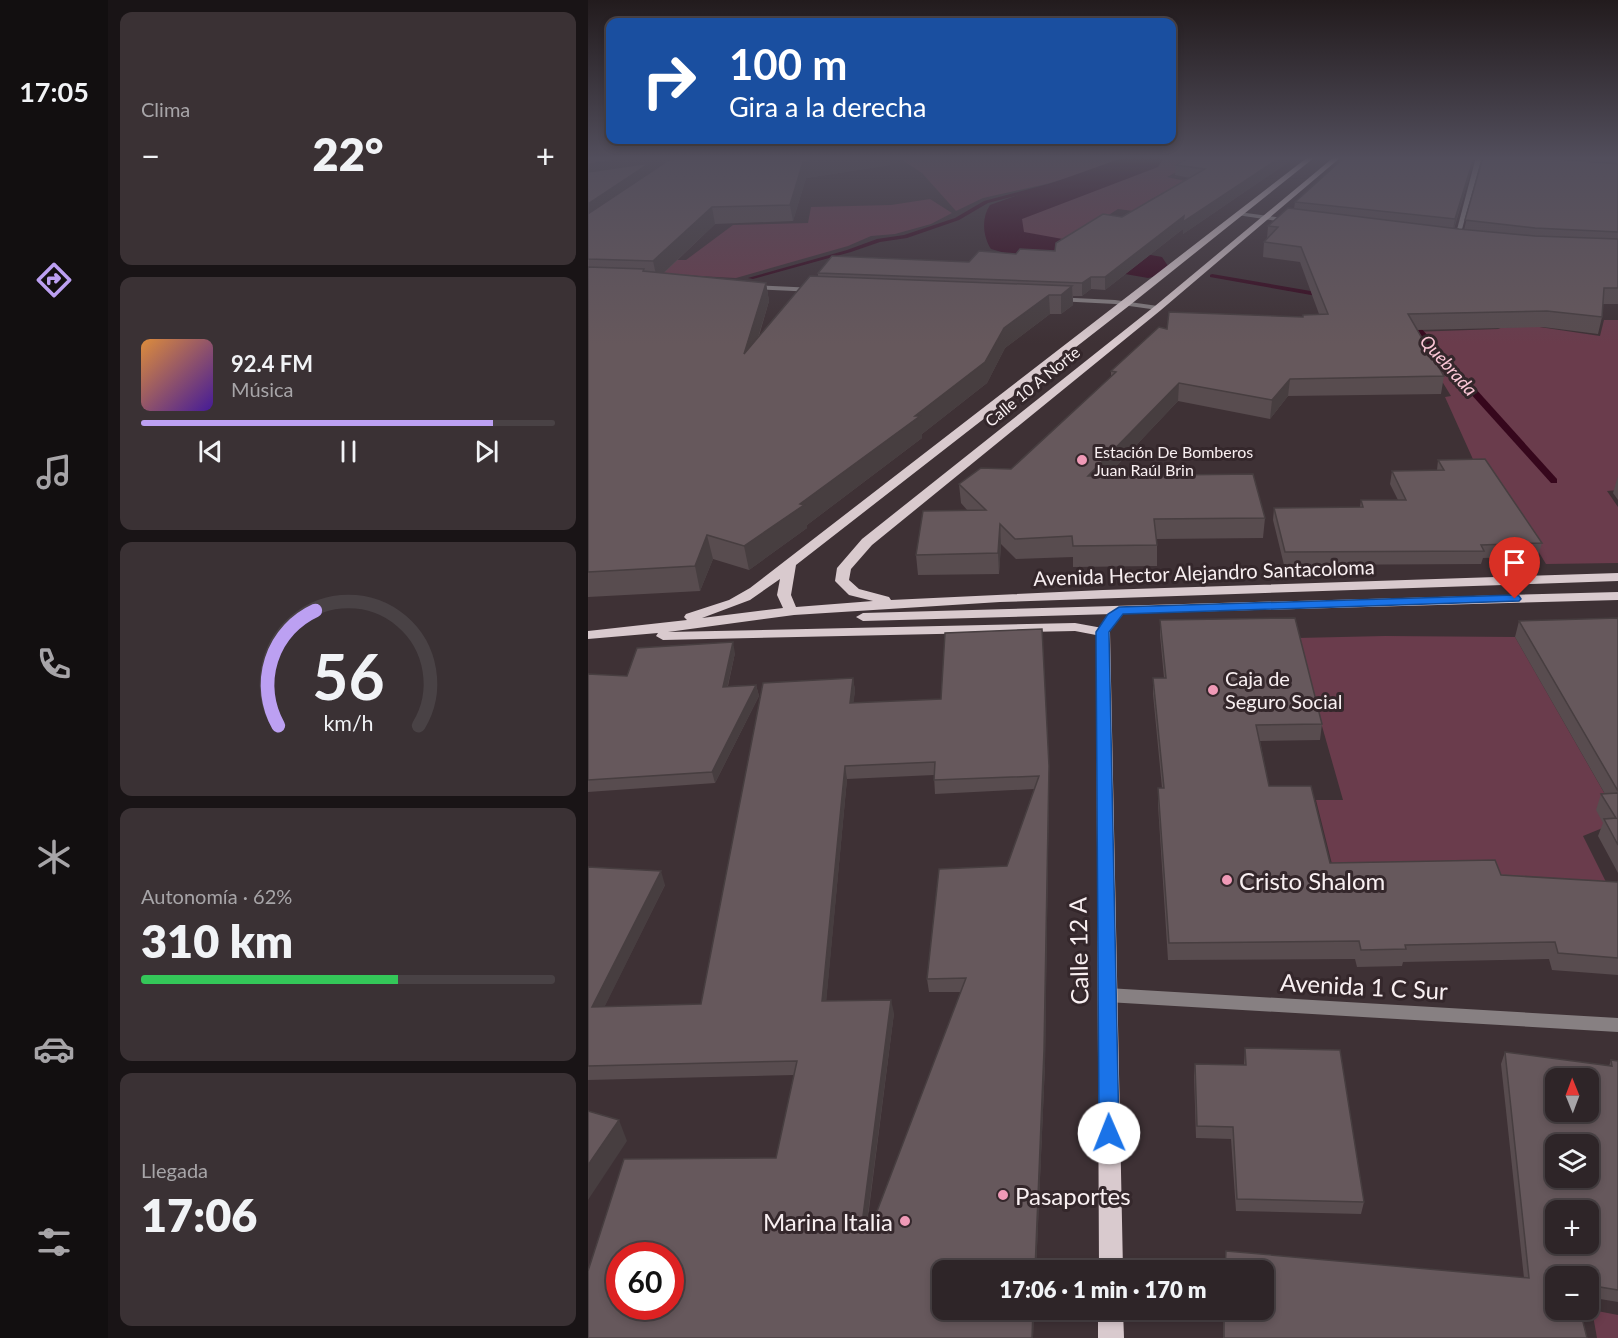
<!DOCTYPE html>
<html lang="es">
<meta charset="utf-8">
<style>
body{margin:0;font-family:Lato,sans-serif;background:#3a3134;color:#f1f3f6;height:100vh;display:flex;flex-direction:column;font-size:22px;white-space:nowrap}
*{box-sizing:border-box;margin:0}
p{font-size:20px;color:#a7a5a8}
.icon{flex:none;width:33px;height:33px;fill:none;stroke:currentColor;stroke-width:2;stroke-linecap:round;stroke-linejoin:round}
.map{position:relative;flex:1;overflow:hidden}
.side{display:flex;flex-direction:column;gap:12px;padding:12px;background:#191416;width:480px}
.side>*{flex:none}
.guide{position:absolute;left:18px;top:18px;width:570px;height:126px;border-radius:12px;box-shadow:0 3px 9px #0003,0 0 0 2px #494245;background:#1a4fa0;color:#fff;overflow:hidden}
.needle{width:39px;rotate:359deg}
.tools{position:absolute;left:957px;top:1068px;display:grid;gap:12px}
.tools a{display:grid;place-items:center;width:54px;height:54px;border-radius:12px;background:#2e2528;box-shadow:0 3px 9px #0003,0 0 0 2px #494245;font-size:30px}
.speed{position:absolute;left:18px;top:1242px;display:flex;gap:12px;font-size:30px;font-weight:700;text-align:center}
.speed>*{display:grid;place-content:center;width:78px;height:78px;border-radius:50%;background:#2e2528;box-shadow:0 3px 9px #0003,0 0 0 2px #494245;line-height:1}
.speed .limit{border:9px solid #d22;background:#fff;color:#111}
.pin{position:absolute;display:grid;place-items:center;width:51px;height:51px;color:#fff;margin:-62px -26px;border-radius:50% 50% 50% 0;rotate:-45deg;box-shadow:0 0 6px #0007}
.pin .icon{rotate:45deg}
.me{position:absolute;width:66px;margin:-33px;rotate:359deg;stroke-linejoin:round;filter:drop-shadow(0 0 4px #0008)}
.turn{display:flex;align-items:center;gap:21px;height:126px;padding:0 24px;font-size:27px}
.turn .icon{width:78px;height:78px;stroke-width:2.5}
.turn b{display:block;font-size:42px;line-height:51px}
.big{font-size:45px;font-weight:800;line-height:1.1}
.side .tile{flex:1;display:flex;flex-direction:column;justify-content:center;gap:9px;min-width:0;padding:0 21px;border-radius:12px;background:#3a3134}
.side .dial{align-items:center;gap:0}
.dial svg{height:156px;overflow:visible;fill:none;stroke:#494245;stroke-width:7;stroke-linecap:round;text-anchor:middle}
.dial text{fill:#f1f3f6;stroke:none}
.song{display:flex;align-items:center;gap:18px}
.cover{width:72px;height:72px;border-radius:9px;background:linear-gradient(135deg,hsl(30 70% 55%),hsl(260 70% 35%))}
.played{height:6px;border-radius:3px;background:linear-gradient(90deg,#bca0f2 85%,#494245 85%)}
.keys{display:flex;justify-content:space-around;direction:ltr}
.heat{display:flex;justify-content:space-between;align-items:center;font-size:33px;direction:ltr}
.charge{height:9px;border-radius:4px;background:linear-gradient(90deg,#34c759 62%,#494245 0)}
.trip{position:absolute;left:344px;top:1260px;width:342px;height:60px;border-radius:12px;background:#2e2528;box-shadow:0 3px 9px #0003,0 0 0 2px #494245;font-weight:800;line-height:60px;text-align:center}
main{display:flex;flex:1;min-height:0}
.dock{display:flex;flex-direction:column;width:108px;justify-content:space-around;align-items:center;background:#120f10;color:#a7a5a8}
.dock .icon{width:42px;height:42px}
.dock .active{color:#bca0f2}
.dock b{font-size:27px;color:#f1f3f6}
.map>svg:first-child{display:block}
</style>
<main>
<nav class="dock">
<b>17:05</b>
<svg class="icon active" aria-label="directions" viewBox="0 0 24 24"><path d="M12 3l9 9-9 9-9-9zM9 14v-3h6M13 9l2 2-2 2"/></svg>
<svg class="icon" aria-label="music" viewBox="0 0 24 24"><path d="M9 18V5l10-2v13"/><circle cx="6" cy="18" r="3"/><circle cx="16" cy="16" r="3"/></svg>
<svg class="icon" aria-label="phone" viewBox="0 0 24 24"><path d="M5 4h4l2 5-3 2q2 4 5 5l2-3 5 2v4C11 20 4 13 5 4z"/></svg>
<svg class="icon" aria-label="climate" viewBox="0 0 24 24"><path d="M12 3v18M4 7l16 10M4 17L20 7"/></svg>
<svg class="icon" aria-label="car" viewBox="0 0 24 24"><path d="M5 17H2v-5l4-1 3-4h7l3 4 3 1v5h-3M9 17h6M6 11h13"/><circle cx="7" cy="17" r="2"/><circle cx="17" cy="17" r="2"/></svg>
<svg class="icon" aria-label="filters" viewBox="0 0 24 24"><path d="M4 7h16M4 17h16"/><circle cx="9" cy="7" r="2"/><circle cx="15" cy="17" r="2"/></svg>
</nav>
<section class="side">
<div class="tile"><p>Clima</p>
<div class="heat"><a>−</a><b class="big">22°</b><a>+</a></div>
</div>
<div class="tile">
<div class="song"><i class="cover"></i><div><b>92.4 FM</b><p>Música</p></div></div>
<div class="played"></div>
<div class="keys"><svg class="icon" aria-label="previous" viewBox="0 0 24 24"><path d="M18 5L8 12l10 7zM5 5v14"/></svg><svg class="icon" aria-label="pause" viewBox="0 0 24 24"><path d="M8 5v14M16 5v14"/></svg><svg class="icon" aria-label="next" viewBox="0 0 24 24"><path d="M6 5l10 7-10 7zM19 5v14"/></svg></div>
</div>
<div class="tile dial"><svg viewBox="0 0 100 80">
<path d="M14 69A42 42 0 1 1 86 69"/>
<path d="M14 69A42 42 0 0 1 33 10" stroke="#bca0f2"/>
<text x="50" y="56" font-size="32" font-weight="700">56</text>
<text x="50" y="72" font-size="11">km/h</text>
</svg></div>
<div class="tile"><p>Autonomía · 62%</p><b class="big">310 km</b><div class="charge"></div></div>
<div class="tile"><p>Llegada</p><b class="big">17:06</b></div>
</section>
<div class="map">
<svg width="1030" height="1338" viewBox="0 0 1030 1338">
<rect width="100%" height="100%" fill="#3e3135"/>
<g fill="#6a3c4c">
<polygon points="310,157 545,157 543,160 458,184 395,198 368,211 334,173"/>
<polygon points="571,157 644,157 592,170 579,177 597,181 560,201 567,204 553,212 530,209 474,245 430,237 427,213 568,161"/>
<polygon points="342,199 364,213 343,224 307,234 283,236 260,246 148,278 55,273 73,260 98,260 145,225 220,223 223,207 303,205"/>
<polygon points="1016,320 1030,320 1030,490 1019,491 1030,507 1030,563 958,564 899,466 888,466 857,397 863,396 824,332 910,329 925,323 1012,336"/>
<polygon points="797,636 927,637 1026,810 1017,827 995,836 1020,886 746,872 728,800 755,800 709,638"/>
<polygon points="1004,1310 1030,1315 1030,1338 1009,1338"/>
</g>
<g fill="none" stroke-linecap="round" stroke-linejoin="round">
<g fill="#36071c" fill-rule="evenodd">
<polygon points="558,158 560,161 400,203 371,220 319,238 292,242 263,252 165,279 160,278 259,250 289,239 316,235 367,218 396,201"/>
<polygon points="624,274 740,294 744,296 740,298 622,277 622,275"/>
<polygon points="817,317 823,317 969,479 969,483 963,483 817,321"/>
</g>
<path fill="#36071c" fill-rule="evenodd" d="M537,157H576L570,167L434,219L436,232L574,257L580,266L574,275L560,278L417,253L403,249C395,237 393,218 402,205Z"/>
<g fill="#878082" fill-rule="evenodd">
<polygon points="888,157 894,157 871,240 866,241"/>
<polygon points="651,212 703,219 706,221 703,223 649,215"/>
<polygon points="519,988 1030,1018 1030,1032 519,1002 513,1000 511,995 513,990"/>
</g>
<g fill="#878082" fill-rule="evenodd">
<polygon points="161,285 227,288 231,290 227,292 164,289 161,289"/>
<polygon points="466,297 527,300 570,306 574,308 570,310 527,304 469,301 466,301"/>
</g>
<g fill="#d9cace" fill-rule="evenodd">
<path d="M720,157H727L542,305L208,565L203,595L208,607L285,601L261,595L247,581L249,568L274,539L567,306L746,157H753L573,310L284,545L263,569L261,580L271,589L301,597L303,600L515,590L1030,573V581L412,602L206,615L80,632L487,623L520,629L522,632L535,1270H511L508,635L487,631L75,640L68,636L70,633L0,639V631L99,620L96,617L98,614L141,600L162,588ZM192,579L189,595L195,608L114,618L162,600Z"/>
<polygon points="1030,592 1030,600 275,621 268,617 275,613"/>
<polygon points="510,1310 535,1310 536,1338 510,1338"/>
</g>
</g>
<g fill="#584c4f" fill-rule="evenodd">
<polygon points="0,157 301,157 302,165 218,178 205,221 127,224 76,273 178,283 181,301 171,336 230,276 230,273 381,262 428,254 467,251 534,217 602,178 587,175 588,165 708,157 595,234 595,229 517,290 503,289 494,296 485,296 485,305 473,314 462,314 417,348 399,383 334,434 334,438 219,525 219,528 161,570 125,559 112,591 0,597"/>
<polygon points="887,157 866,229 876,230 894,157 1030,157 1030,304 1015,304 1014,317 1010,334 955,327 829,330 856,376 853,394 700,396 682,419 590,401 519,476 677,518 675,538 569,539 569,566 485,567 485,557 428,559 413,544 411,574 330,575 328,555 380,511 373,503 371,484 423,469 523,377 523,371 579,329 715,317 731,314 712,262 675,257 676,242 679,239 680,226 706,209 707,202"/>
<polygon points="850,460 954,543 950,556 895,558 893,564 696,565 685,520 686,508 772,507 773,500 810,500 802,484 804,471 849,470"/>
<polygon points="1030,476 1030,500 1025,493"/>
<polygon points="1030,618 1030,873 1010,836 1015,823 1008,810 1013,794 1017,794 927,637 931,621"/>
<polygon points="572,620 734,724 732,740 672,741 681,786 742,863 1030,882 1030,975 964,970 961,959 815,962 814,966 769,967 767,959 580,960 570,805 570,788 574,788 565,694 565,678 576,678 572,635"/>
<polygon points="147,653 140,686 168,685 171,696 127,783 0,792 0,674 39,676"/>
<path d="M265,678L267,691L265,703L461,779L457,1064L448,1270H354L446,1310L445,1338H0L188,1158L206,1075L0,1080V867L77,885L16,1007L113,1004ZM346,775L347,794L446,789L419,866L339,979L341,992H373L286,1219L280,1217L306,1013L238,1001L259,779Z"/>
<polygon points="657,1048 776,1202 773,1214 648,1211 643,1139 608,1138 606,1076 607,1064 656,1065"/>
<polygon points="917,1052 1021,1066 1023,1060 1030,1061 1030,1302 1000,1297 1000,1276 968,1276 999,1338 635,1338 635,1310 675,1310 675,1270 636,1270 638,1251 936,1278 913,1064"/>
</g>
<g fill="#473e40">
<polygon points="55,157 169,157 0,223 0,164"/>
<polygon points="255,157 301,157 302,165 218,178 205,221 202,205 215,162"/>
<polygon points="693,157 708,157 595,234 595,229 517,290 517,277 596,216"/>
<polygon points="886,157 887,157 864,234 867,219"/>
<polygon points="124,207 127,224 69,279 65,261"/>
<polygon points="503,277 503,289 494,296 494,283"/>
<polygon points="178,283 181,301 159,374 156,354"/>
<polygon points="484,286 485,305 473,314 473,295"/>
<polygon points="461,295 462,314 417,348 399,383 334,434 334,438 219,525 219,528 161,570 156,546 327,416 416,328"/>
<polygon points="702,379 700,396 682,419 684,400"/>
<polygon points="591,383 590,401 500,496 500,476"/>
<polygon points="412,524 413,544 411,574 410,553"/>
<polygon points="119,535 125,559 112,591 107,566"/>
<polygon points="145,642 147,653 137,697 135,687"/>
<polygon points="265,678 267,691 264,716 262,703"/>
<polygon points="168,685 171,696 127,783 124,772"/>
<polygon points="257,766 259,779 237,1015 234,1001"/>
<polygon points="461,766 457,1064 448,1270 447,1270"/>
<polygon points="73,871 77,885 10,1020 4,1007"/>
<polygon points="303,1000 306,1013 278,1229 275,1216"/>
<polygon points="31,1120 39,1141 0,1200 0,1165"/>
<polygon points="445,1310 446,1310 445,1338 444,1338"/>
</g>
<g fill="#66585c" stroke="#473e40" stroke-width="1.5" fill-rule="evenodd">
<polygon points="0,157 55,157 0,164"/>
<polygon points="106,157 255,157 215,162 202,205 124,207 65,261 0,259 0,214 81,160"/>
<polygon points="602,157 693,157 595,222 596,216 517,277 503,277 494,283 230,273 244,256 381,262 391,251 428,254 432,249 467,251 468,243 515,214 534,217 617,169 588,165"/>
<polygon points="757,157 886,157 867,219 707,202"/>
<polygon points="895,157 944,157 1030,164 1030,232 947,228 877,220"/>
<polygon points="62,163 0,204 0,172"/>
<polygon points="700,208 871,229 947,236 1030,239 1030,288 1016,288 1014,317 959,311 820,314 856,376 702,379 684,400 591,383 500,476 665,474 677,518 566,519 569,545 485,546 484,536 427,539 412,524 410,553 328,555 335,511 398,510 371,484 393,468 423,469 528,372 523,371 571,327 579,329 581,312 715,317 715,315 740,314 713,247 676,242 690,227 680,226"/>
<polygon points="0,267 56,269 55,271 178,283 156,354 222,276 484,286 473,295 461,295 416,328 397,362 327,416 332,416 212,504 216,505 156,546 119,535 107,566 0,572"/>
<polygon points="897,459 954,543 893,545 896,551 697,552 686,508 775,507 773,500 818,500 804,471 856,470 850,460"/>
<polygon points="707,618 734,724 668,725 681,786 723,786 742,863 907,860 913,875 1030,882 1030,958 970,953 967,942 817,945 818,949 773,950 771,941 581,943 570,788 576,788 565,678 578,678 572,620"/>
<polygon points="1030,618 1030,791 931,621"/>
<path d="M454,629L461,766L456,1050L447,1270H354V1310H445L444,1338H0V1271L36,1159L188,1158L209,1061L0,1066V867L73,871L4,1007L113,1004L175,683L265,678L262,703L353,699L357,633ZM347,762L346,780L451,776L419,866L351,869L339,979L378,978L286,1219L275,1216L303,1000L234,1001L257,766ZM32,1256H82V1306H32Z"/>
<polygon points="145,642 135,687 168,685 124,772 0,780 0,674 39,676 49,648"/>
<polygon points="1030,793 1030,845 1016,819 1028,818 1013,794"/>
<polygon points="657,1048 752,1050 776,1202 649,1199 645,1127 609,1126 607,1064 658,1065"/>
<path d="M917,1052L1024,1066L1023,1060L1030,1061V1290L1000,1285V1276H968V1310H992L999,1338H636V1310H675V1270H637L638,1251L941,1278ZM968,1078H1000V1112H968ZM968,1144H1000V1178H968ZM968,1210H1000V1244H968Z"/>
<polygon points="0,1111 31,1120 0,1165"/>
</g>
<linearGradient id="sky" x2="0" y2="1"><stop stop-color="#221b1d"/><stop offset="0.46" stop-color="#524e5c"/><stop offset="1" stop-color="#524e5c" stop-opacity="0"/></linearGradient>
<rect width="1030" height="344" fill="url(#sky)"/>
<polygon fill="#1a73e8" stroke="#114b97" stroke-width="1.5" points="927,595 931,596 933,599 931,601 535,614 521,632 531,1133 528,1139 521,1142 514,1139 511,1133 508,632 520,614 531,607"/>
<g fill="#f09ab7" stroke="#34272b" stroke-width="2">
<circle cx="494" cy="460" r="6"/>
<circle cx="625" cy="690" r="6"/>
<circle cx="639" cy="880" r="6"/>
<circle cx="415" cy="1195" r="6"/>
<circle cx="317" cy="1221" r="6"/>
</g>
<g text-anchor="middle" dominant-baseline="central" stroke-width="6" stroke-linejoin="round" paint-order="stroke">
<g font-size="16" fill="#f8eff1" stroke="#34272b">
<text transform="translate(444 386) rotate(-39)">Calle 10 A Norte</text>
</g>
<g font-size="16" fill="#f8eff1" stroke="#34272b" text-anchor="start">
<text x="506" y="451">Estación De Bomberos<tspan x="506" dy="18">Juan Raúl Brin</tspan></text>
</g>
<g font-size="18" font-style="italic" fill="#fcc7d7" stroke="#34272b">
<text transform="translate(861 365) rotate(48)">Quebrada</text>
</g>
<g font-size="20" fill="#f8eff1" stroke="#34272b">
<text transform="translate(616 572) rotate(-2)">Avenida Hector Alejandro Santacoloma</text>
</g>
<g font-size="20" fill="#f8eff1" stroke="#34272b" text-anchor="start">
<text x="637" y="678">Caja de<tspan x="637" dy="23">Seguro Social</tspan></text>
</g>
<g font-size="24" fill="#f8eff1" stroke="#34272b" text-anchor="start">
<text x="651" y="880">Cristo Shalom</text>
<text x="427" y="1195">Pasaportes</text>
<text x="305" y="1221" text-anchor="end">Marina Italia</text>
</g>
<g font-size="24" fill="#f8eff1" stroke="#34272b">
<text transform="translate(490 951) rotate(-91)">Calle 12 A</text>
<text transform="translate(776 986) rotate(3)">Avenida 1 C Sur</text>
</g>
</g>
</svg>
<div class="tools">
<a><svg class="needle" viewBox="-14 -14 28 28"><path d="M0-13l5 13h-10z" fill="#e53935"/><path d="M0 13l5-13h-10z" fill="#a7a5a8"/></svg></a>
<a><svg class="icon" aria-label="layers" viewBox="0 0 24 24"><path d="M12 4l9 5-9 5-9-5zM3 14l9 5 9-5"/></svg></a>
<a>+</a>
<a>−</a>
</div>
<div class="speed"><div class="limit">60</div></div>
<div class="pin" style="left:927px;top:599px;background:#d93025"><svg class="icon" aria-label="arrive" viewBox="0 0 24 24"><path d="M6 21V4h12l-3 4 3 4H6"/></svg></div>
<svg class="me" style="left:521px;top:1133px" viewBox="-20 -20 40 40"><circle r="19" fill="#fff"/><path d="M0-13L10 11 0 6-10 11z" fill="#1a73e8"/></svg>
<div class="trip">17:06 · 1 min · 170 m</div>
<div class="guide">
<div class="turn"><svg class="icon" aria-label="right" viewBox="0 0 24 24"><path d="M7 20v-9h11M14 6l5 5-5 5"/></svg><div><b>100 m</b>Gira a la derecha</div></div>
</div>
</div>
</main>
